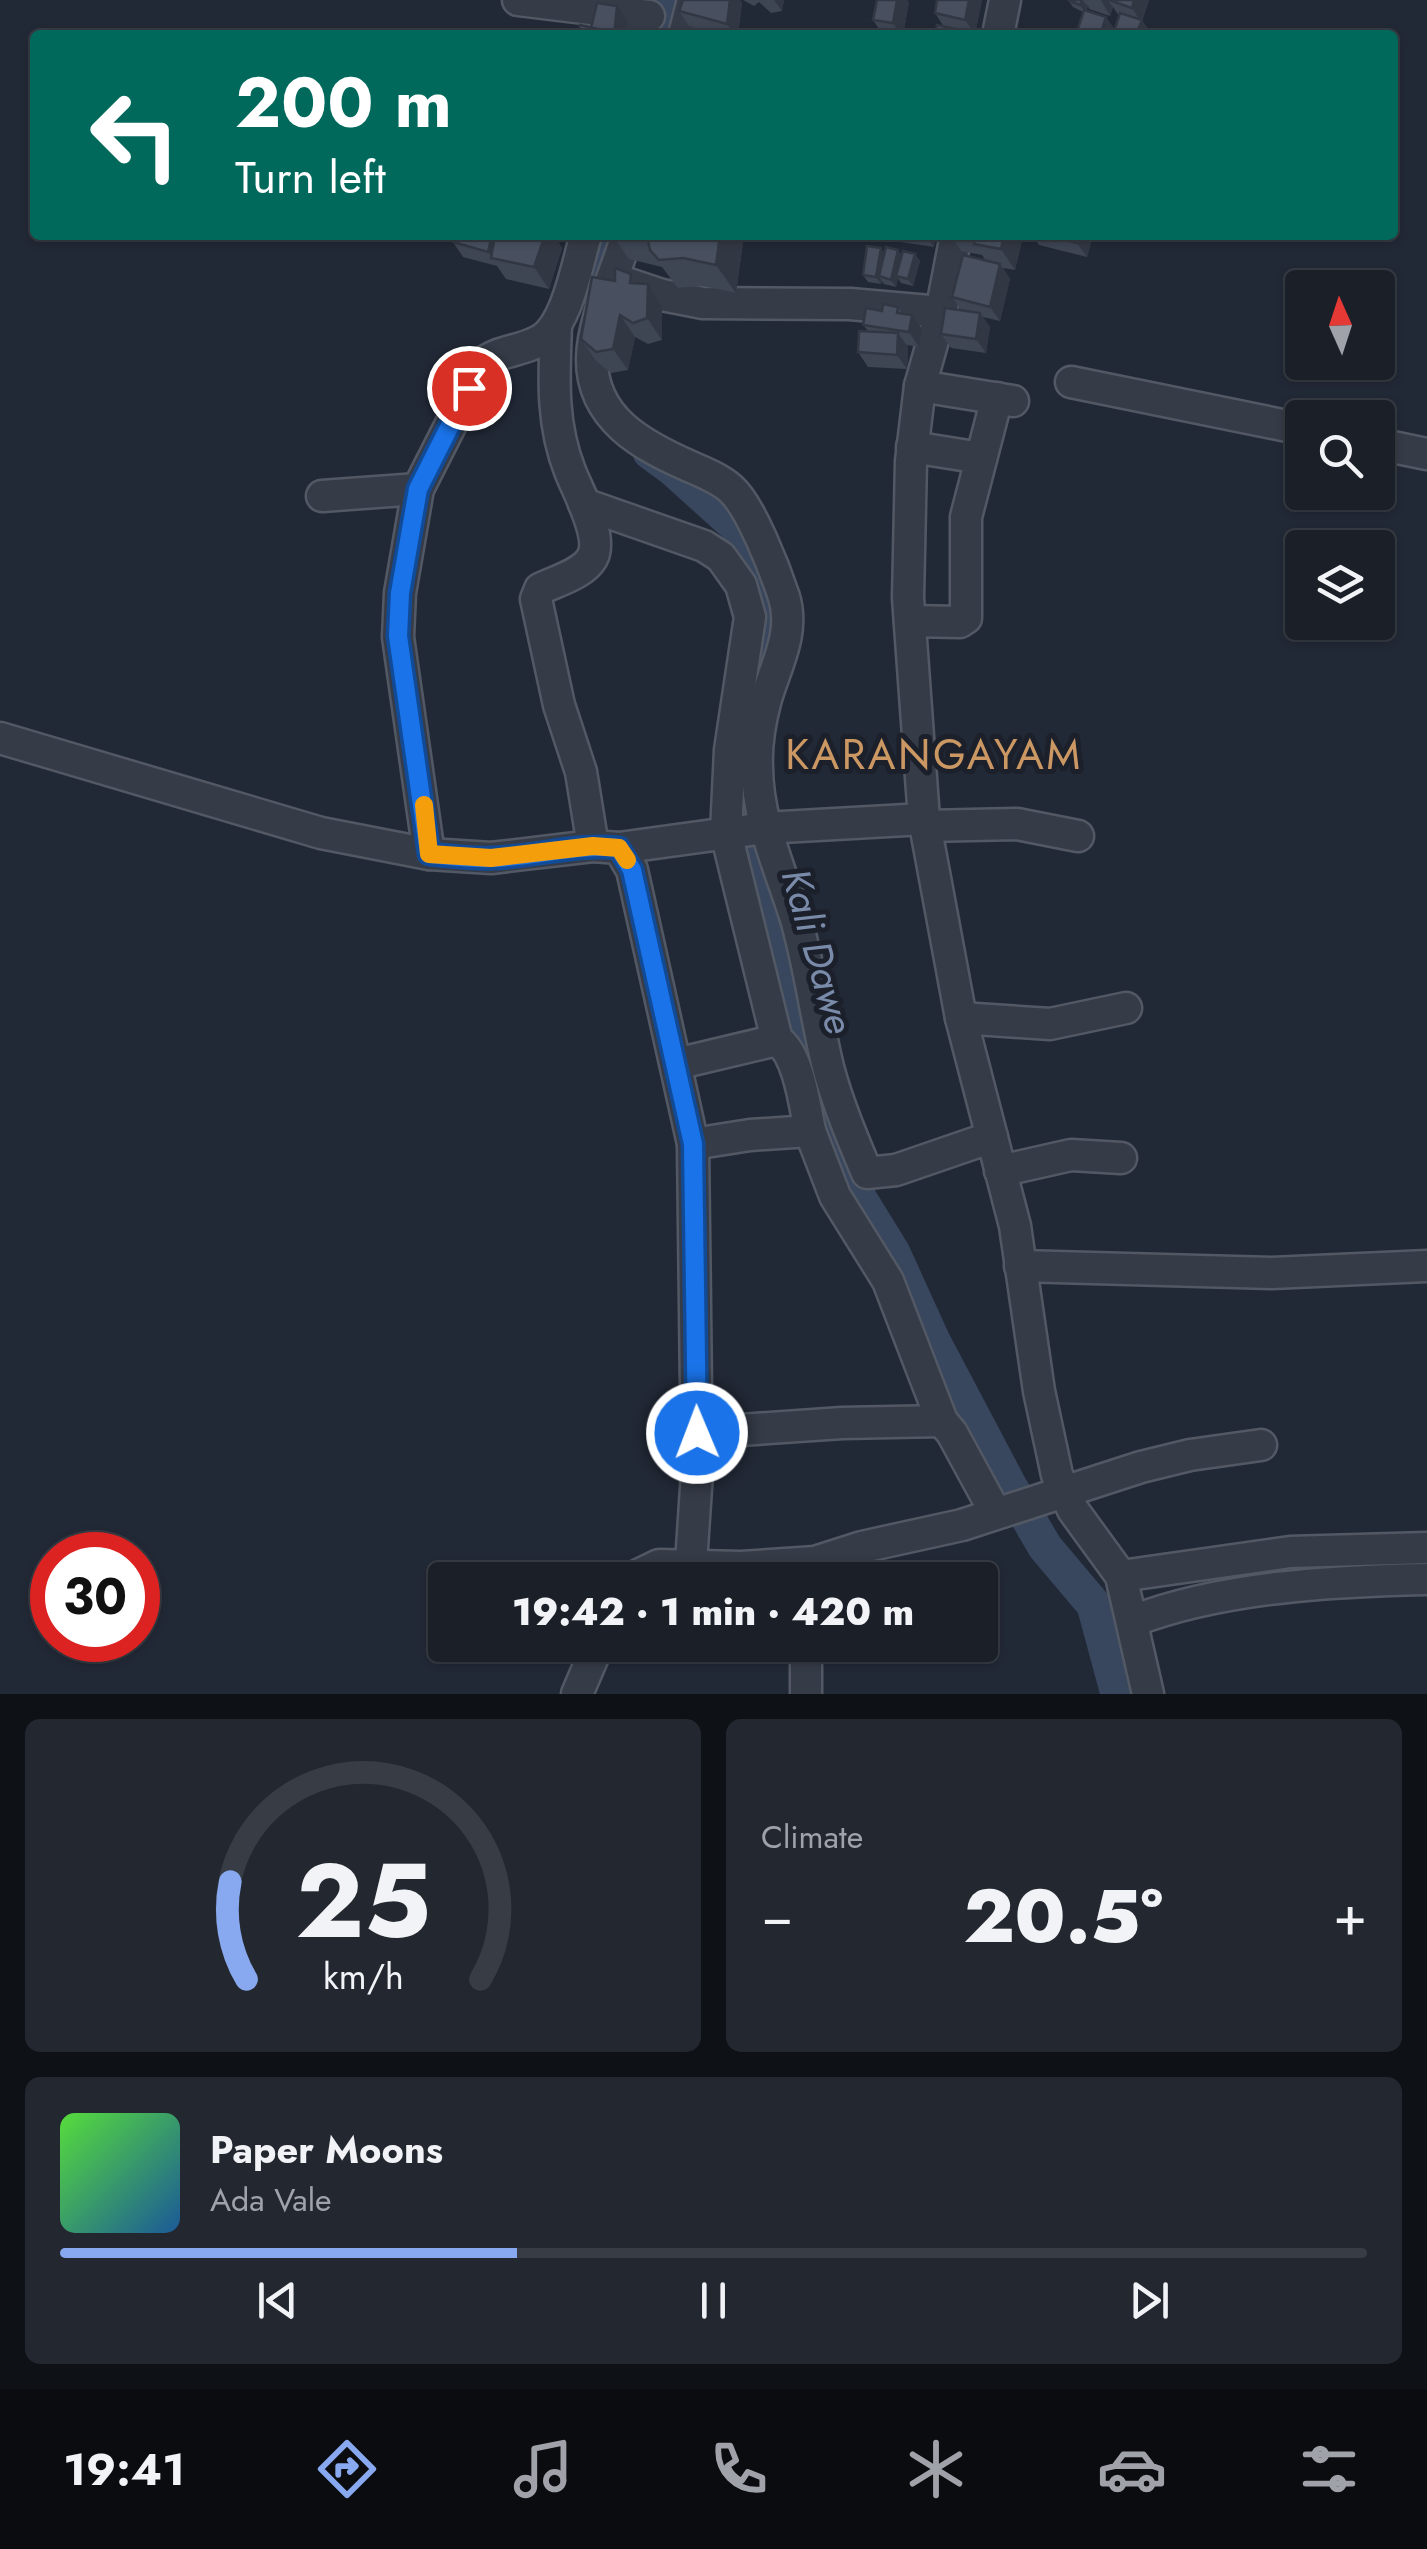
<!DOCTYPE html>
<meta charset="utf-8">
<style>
body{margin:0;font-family:Jost,sans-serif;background:#232730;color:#f1f3f6;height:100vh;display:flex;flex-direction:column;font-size:38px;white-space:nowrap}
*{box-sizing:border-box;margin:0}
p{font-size:32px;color:#9fa2a8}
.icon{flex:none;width:55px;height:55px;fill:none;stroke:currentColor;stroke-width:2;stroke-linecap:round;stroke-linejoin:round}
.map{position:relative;height:1694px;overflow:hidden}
.panel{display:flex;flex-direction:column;gap:25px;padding:25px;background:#0e1116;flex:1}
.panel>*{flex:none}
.top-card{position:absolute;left:30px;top:30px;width:1368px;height:210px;border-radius:10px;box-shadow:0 2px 8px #0004,0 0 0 2px #383d45;background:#00695c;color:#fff;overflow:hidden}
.needle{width:65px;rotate:357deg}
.controls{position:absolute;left:1285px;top:270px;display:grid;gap:20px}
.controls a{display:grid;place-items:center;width:110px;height:110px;border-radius:10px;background:#1a1f28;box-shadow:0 2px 8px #0004,0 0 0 2px #383d45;font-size:50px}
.speed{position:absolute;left:30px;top:1532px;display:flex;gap:20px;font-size:50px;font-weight:700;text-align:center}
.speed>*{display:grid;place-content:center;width:130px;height:130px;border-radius:50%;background:#1a1f28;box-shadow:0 2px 8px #0004,0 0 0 2px #383d45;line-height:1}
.speed .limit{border:15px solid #d22;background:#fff;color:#111}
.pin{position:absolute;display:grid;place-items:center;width:85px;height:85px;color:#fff;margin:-42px;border:5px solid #fff;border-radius:50%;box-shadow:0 2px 10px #0007}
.me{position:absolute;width:110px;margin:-55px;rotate:359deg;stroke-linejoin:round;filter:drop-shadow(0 0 8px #0008)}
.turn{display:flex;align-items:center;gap:35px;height:210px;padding:0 40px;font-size:45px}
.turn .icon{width:130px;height:130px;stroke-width:2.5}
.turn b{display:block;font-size:70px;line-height:85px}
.big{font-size:75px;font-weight:800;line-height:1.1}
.panel .widget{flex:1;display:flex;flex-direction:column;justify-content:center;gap:15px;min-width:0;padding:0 35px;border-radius:15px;background:#232730}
.panel .dial{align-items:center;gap:0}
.dial svg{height:260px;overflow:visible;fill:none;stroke:#383d45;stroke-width:7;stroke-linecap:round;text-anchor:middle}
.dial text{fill:#f1f3f6;stroke:none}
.song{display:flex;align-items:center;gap:30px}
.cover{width:120px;height:120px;border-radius:15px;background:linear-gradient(135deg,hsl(110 70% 55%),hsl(210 70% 35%))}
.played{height:10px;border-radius:5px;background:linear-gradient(90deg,#88a9f0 35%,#383d45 35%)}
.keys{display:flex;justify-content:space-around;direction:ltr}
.heat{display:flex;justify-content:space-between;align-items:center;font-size:55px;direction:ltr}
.panel .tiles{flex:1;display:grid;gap:25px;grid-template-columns:1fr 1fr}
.widget:last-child{grid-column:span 2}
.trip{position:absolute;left:428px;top:1562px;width:570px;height:100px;border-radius:10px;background:#1a1f28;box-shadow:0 2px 8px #0004,0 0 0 2px #383d45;font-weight:800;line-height:100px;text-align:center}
.tab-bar{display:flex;height:160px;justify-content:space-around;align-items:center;background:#0a0c10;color:#9fa2a8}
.tab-bar .icon{width:70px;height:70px}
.tab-bar .on{color:#88a9f0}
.tab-bar b{font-size:45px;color:#f1f3f6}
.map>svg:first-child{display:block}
</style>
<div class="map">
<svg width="1427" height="1694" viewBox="0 0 1427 1694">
<rect width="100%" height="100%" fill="#222936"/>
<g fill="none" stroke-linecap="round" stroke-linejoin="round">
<g stroke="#38465e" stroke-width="35">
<polyline points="664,35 673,0"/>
<polyline points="597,292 611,235"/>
<polyline points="650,452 672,468 753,541 766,592 773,640 767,675"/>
<polyline points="741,813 741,835 789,988 817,1104 848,1180 893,1253 933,1341 1009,1485 1045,1547 1094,1605 1118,1694"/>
</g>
<g stroke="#525964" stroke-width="35">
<g id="minor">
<polyline points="518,0 649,16"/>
<polyline points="684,35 693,0"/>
<polyline points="998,35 1005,0"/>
<path d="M627,235C616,273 593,319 592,358C591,419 643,446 691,467C705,473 720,479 731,489C751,507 775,570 784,597C795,633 776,665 766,699C760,721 756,743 757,766C757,820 780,868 796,919C810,968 816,1018 828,1067C837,1102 853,1140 867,1173L896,1170L992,1137"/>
<polyline points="956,235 941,312 920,386 911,461 908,598 924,819 961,1018 1015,1226 1039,1391 1057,1475 1073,1510 1121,1576 1148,1694"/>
<polyline points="617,280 662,295 703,303 850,304 941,312"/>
<path d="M556,326C554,376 551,423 570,471C578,492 604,537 592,558C583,574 556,581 540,589L536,599L559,705L581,772L593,846"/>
<polyline points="1071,382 1302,429"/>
<polyline points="920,386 1013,401"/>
<polyline points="1378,444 1427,454"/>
<polyline points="912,447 981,458"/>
<polyline points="322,496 418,489"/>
<polyline points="584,504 704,546 721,557 741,585 750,617 730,750 726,833 777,1040"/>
<polyline points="910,621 960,622 966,618 966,517 997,398"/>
<polyline points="0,738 321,833 429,854 491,858 593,846 619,848 632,870 693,1144 697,1473 691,1563"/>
<polyline points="925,826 1017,824 1078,836"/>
<polyline points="619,848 764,828 924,819"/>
<path d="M429,854L398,637L400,593L418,489L481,365C498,350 519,352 539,341C567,327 577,264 586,235"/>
<polyline points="961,1018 1050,1024 1126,1008"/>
<path d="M676,1064L777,1040C799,1054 805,1107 810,1131"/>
<polyline points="693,1144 750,1135 810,1131 835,1196 888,1281 942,1421"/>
<polyline points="1000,1171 1071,1155 1121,1158"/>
<polyline points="1020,1266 1272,1273 1427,1266"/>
<polyline points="697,1433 842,1423 942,1421 952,1433 995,1512"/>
<polyline points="1121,1576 1290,1552 1427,1548"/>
<polyline points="628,1580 659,1565 741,1567 815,1562 862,1547 962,1525 1141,1467 1190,1455 1261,1445"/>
<path d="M1133,1621C1221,1587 1333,1581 1427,1579"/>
<polyline points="806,1645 806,1694"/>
<polyline points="577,1694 598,1645"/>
</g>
</g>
<use href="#minor" stroke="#353b47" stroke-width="30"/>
</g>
<g fill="#3e4553" fill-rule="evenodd">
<polygon points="683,0 740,0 742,3 738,35 723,35 689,26 679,11"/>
<polygon points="743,0 784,0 782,11 771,13 759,2 754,6"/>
<polygon points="982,0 975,34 960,31 963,35 944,27 935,13"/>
<path d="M1068,0H1149L1142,21L1152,34L1076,35L1083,12L1073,7ZM1088,6L1089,9L1110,16L1113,7L1119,16L1115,30L1086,11Z"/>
<polygon points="909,2 903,35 883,35 873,20"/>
<polygon points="455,235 554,235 562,248 549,289 506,279 497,266 463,257 453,242"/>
<polygon points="612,235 744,235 736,293 703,286 678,288 662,267 629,259"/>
<polygon points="865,235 936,235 934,247 867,237"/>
<polygon points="950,235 1022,235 1023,236 1015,270 1003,268 1010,279 1000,321 983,317 990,327 986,353 951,348 941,334 961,310 952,297 986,261 982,255 961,251"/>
<polygon points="1032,235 1093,235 1087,257 1039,245"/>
<polygon points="884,253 915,254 920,261 913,286 901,283 898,278 896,287 884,284 882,281 881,284 868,282 863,275"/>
<polygon points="638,284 648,284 662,306 662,340 648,344 635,337 628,370 611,373 596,361 581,339"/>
<polygon points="898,307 903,314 912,315 922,329 919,347 907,345 908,347 907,369 868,367 858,352 868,331 863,325 882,311"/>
</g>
<g fill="#323843">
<polygon points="730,0 740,0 742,3 738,35 735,35 727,24"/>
<polygon points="774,0 784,0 782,11"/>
<polygon points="897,0 907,0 909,2 903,35 901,35 893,23"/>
<polygon points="969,0 982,0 975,34 965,20"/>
<polygon points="1082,0 1088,6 1085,12 1080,5"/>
<polygon points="1101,0 1115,0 1108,1 1113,7 1110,16"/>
<polygon points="1134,0 1149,0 1142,21 1151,35 1136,35 1141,22 1132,8"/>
<polygon points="617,6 627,20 626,35 614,35"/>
<polygon points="1106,17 1116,31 1115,35 1100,35"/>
<polygon points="492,235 500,235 493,258 488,252"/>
<polygon points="545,235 554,235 562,248 549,289 534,267"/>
<polygon points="720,235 744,235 736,293 716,265"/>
<polygon points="926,235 936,235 934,247"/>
<polygon points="1004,235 1022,235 1023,236 1015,270 1001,249"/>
<polygon points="1079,235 1093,235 1087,257 1077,243"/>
<polygon points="881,248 886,255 879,276 882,281 881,284 876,277"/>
<polygon points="898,250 903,257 896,276 898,278 896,287 891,280"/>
<polygon points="915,254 920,261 913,286 908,279"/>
<polygon points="1000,264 1010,279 1000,321 990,307"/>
<polygon points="648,284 662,306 662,340 647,318"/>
<polygon points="980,313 990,327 986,353 976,339"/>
<polygon points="620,315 635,337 628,370 613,349"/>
<polygon points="912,315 922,329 919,347 909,332"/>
<polygon points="898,333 908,347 907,369 897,355"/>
</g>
<g fill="#485060" stroke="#323843" stroke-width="2.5">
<polygon points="683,0 730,0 727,24 679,11"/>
<polygon points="877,0 897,0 893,23 873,20"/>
<polygon points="937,0 969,0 965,20 935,13"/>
<polygon points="1068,0 1082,0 1080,5"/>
<polygon points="1109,0 1134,0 1132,8"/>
<polygon points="597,3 617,6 614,35 611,32 591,28"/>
<polygon points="1084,10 1106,17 1100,35 1076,35"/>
<polygon points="1120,13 1142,20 1136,35 1113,35"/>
<polygon points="580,25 611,32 611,35 578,35"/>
<polygon points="937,25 960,30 959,35 935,35"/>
<polygon points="455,235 492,235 488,252 453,242"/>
<polygon points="495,235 545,235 534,267 491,258"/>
<polygon points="626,235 720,235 716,265 683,258 659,260 650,250 648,241"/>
<polygon points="973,235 1004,235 1001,249 974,244 976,236"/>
<polygon points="1047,235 1079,235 1077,243"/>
<polygon points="867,246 881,248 876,277 863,275"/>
<polygon points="886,247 898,250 891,280 879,276"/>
<polygon points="903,251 915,254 908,279 896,276"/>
<polygon points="963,255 1000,264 990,307 952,297"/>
<polygon points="615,268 631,274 630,283 648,284 647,318 633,323 620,315 613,349 596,352 581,339 592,277 615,281"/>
<polygon points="883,304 898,307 897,313 912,315 909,332 863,325 866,308 882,311"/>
<polygon points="945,308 980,313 976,339 941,334"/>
<polygon points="859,331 898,333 897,355 858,352"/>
</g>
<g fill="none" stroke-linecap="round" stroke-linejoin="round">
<g stroke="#114b97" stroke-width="25">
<path id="route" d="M469,388L418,489L400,593L398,636L429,854C450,856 472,859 493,858C535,857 576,843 619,848L632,870L693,1144L697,1433"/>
</g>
<use href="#route" stroke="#1a73e8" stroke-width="18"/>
<polyline stroke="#f59e0b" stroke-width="18" points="424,805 429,854 491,858 593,846 619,848 627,860"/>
</g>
<g text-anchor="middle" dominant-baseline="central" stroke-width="10" stroke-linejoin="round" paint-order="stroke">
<g font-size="40" font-style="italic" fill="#7a8baa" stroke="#1b202b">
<text transform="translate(818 951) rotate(74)">Kali Dawe</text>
</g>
<g font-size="42" letter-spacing="2.5" fill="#cb9763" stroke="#1b202b">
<text x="934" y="754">KARANGAYAM</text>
</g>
</g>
</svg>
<div class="controls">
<a><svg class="needle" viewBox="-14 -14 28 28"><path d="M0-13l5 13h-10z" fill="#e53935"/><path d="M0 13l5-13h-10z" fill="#9fa2a8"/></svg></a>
<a><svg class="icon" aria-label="search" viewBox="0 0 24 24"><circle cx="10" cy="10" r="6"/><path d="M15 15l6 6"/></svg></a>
<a><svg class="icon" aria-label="layers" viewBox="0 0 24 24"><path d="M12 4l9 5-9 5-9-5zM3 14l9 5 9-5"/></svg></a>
</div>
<div class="speed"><div class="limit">30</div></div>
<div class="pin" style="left:469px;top:388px;background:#d93025"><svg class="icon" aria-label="arrive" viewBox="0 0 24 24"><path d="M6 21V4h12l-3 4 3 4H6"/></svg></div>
<svg class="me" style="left:697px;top:1433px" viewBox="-20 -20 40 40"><circle r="17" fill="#1a73e8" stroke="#fff" stroke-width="3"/><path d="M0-11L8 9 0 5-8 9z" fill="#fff"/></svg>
<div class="trip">19:42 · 1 min · 420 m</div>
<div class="top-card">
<div class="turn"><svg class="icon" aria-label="left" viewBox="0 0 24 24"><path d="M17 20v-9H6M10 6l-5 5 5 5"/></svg><div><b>200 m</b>Turn left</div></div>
</div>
</div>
<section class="panel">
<div class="tiles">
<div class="widget dial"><svg viewBox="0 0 100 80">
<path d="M14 69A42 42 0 1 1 86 69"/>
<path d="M14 69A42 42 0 0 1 9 39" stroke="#88a9f0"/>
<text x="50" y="56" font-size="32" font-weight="700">25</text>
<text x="50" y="72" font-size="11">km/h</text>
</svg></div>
<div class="widget"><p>Climate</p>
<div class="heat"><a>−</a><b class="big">20.5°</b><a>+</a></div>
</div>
<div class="widget">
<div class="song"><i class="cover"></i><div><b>Paper Moons</b><p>Ada Vale</p></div></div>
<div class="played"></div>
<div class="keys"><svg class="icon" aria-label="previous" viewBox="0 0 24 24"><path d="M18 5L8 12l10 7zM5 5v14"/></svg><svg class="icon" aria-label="pause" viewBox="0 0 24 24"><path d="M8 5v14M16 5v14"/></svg><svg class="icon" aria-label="next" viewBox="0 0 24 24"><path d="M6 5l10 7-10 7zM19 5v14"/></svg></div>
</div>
</div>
</section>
<nav class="tab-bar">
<b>19:41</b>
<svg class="icon on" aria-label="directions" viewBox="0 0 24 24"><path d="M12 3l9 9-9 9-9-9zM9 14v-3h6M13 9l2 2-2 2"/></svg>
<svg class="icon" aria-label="music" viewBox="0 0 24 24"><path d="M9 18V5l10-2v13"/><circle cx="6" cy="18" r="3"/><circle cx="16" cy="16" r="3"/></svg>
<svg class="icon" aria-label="phone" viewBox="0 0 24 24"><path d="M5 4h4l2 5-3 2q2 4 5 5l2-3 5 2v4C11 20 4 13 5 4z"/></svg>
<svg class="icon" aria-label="climate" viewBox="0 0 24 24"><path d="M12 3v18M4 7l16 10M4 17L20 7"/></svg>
<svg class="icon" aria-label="car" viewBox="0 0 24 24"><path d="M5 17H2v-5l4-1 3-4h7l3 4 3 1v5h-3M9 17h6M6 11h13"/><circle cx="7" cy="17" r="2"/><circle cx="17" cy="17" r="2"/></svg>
<svg class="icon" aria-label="filters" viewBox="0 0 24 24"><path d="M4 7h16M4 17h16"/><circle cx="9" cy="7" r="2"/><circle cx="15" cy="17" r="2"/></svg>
</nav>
